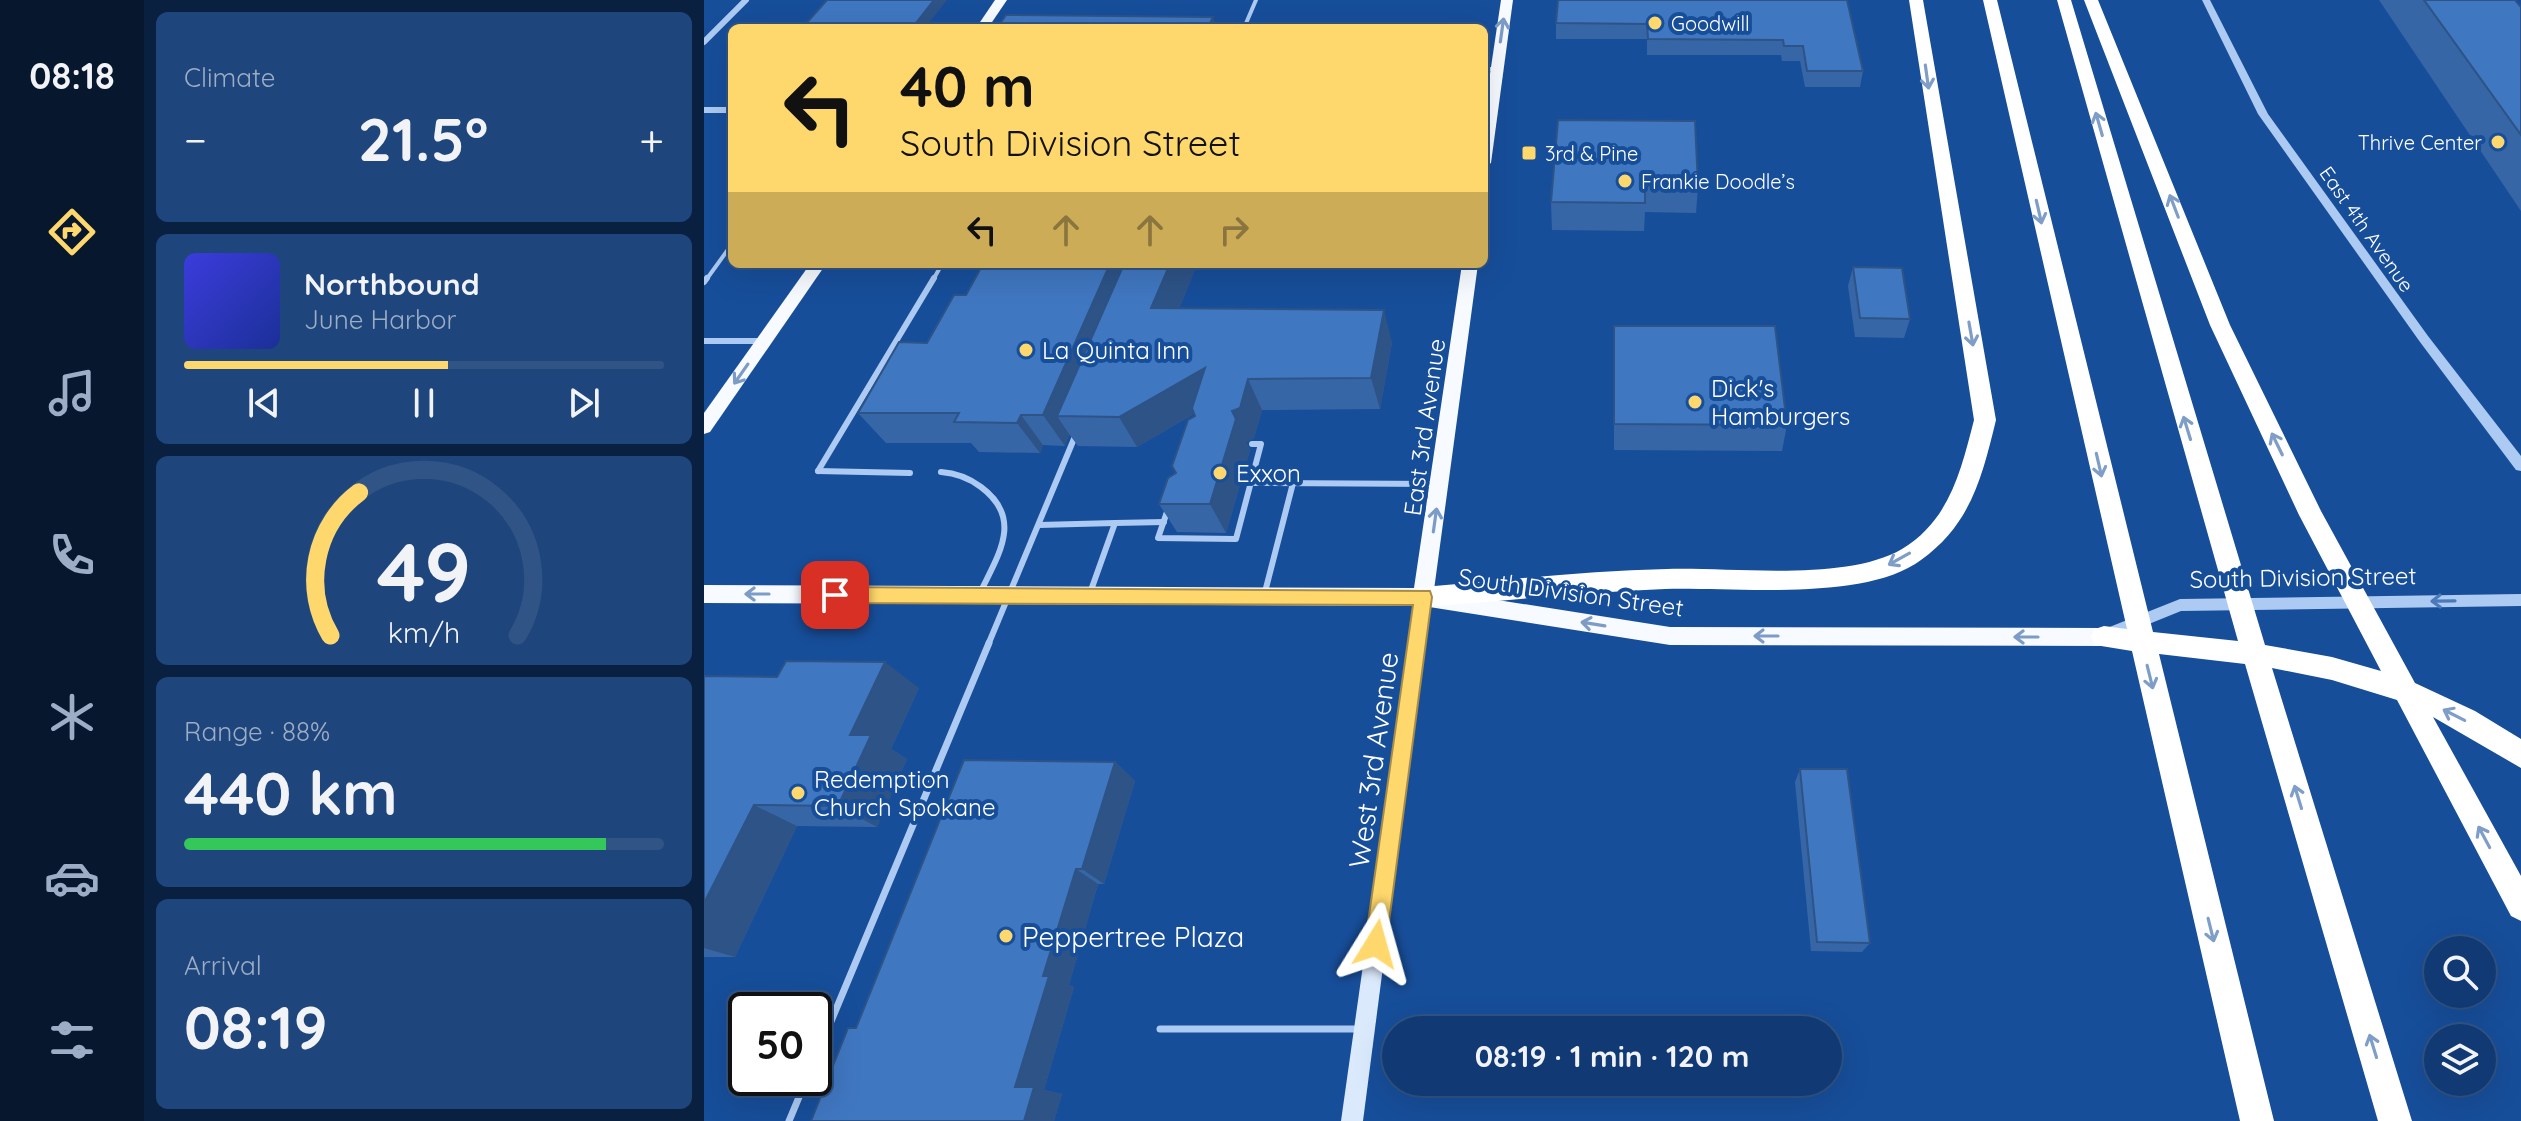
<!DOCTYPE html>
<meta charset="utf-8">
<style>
body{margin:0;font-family:Quicksand,sans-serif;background:#1e457c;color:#f1f3f6;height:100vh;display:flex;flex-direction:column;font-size:30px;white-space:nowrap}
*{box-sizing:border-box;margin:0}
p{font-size:26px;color:#9cadc5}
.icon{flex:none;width:44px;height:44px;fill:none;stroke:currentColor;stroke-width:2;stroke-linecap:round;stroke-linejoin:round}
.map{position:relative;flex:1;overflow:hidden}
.details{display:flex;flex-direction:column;gap:12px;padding:12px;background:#092040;width:560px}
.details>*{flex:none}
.guide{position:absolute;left:24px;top:24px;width:760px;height:244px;border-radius:12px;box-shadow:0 8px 32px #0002,0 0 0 2px #305486;background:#ffd86d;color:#111;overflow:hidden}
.controls{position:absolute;left:1720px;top:936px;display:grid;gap:16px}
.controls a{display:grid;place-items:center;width:72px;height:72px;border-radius:50%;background:#113a74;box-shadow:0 8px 32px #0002,0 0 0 2px #305486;font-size:40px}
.speed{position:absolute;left:24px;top:992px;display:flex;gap:16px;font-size:40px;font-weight:700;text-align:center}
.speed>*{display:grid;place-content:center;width:104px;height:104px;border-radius:50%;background:#113a74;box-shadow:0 8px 32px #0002,0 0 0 2px #305486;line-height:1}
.speed .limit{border:4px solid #111;border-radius:12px;background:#fff;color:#111}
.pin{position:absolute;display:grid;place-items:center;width:68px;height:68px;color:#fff;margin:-34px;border-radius:16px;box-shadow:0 4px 12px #0006}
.me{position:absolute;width:88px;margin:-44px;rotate:8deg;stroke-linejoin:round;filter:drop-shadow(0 0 6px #0008)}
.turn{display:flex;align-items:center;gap:28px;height:168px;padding:0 40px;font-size:36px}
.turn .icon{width:104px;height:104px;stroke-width:2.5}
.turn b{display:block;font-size:56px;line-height:68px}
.lanes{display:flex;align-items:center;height:76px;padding:0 40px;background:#0003;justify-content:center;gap:40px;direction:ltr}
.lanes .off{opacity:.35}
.big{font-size:60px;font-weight:700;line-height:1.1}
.details .tile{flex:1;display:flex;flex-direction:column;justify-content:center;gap:12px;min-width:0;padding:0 28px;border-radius:12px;background:#1e457c}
.details .dial{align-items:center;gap:0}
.dial svg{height:208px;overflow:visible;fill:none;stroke:#305486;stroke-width:7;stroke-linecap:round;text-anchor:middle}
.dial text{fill:#f1f3f6;stroke:none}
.song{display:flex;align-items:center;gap:24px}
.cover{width:96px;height:96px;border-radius:12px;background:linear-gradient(135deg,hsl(240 70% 55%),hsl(230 70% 35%))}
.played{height:8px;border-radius:4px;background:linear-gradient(90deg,#ffd86d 55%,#305486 55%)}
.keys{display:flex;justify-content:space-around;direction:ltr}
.heat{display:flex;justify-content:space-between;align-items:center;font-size:44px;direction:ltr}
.charge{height:12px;border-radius:6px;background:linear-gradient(90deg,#34c759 88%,#305486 0)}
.trip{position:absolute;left:678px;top:1016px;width:460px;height:80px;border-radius:40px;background:#113a74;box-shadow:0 8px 32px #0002,0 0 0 2px #305486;font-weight:700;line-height:80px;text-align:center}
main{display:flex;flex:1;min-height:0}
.tab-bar{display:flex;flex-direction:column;width:144px;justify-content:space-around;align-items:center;background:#07172e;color:#9cadc5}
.tab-bar .icon{width:56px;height:56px}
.tab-bar .on{color:#ffd86d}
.tab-bar b{font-size:36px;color:#f1f3f6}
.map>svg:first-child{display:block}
</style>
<main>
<nav class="tab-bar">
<b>08:18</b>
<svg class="icon on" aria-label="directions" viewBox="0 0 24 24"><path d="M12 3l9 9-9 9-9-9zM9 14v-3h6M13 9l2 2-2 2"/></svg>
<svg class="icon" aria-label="music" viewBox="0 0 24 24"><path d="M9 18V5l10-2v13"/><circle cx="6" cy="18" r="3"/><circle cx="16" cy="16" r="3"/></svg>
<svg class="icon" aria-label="phone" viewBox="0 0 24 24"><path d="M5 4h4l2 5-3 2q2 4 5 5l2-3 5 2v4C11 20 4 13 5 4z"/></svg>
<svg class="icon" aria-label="climate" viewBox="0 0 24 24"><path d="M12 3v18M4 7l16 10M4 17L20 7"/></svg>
<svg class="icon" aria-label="car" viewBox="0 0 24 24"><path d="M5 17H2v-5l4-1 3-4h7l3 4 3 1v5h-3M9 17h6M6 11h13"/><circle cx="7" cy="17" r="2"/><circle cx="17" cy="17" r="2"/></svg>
<svg class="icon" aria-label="filters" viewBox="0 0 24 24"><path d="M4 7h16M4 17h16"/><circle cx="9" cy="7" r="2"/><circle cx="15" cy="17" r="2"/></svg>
</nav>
<section class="details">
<div class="tile"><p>Climate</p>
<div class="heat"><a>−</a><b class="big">21.5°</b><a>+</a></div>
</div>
<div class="tile">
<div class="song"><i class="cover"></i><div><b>Northbound</b><p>June Harbor</p></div></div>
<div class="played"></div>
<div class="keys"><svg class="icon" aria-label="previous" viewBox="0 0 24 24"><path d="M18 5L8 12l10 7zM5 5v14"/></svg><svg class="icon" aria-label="pause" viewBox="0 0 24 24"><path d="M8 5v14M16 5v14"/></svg><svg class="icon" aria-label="next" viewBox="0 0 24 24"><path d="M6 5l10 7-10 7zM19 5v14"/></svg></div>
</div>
<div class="tile dial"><svg viewBox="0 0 100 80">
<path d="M14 69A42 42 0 1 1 86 69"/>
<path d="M14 69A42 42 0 0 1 25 14" stroke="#ffd86d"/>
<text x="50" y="56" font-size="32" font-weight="700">49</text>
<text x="50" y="72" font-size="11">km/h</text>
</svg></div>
<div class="tile"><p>Range · 88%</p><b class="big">440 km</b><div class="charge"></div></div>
<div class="tile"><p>Arrival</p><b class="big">08:19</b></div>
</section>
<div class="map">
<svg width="1817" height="1121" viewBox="0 0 1817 1121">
<rect width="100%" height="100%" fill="#174e9a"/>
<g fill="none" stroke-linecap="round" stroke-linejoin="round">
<g stroke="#accaf2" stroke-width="4">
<polyline points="540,28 552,0"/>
<polyline points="780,69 793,69"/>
<polyline points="2,280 28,244"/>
<polyline points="229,280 238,264"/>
</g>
<g stroke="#accaf2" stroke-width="6">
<polyline points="0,282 3,278"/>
<polyline points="0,341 57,341"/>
<polyline points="114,471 230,278"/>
<polyline points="114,471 206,473"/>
<path d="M237,472C252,473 265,478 277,487C320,519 294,555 276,593"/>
<polyline points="547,483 731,484"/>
<polyline points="464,509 454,538 532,539 557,444 548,444"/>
<polyline points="335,525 411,523"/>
<polyline points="561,592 589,483"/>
<polyline points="386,593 411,523 460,522"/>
<polyline points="284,645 372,434"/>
</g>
<g stroke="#accaf2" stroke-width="7">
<polyline points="456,1029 656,1029"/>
<polyline points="110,1062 285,643"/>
<polyline points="85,1121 103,1078"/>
</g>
<g stroke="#accaf2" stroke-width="6">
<polyline points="0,42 42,0"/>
<polyline points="0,110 28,110"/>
</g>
<g fill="#accaf2" fill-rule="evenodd">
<polygon points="1498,0 1506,0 1564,114 1724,336 1817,456 1817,471 1812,470 1716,342 1554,114"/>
<polygon points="1817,594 1817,606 1477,611 1403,641 1398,640 1396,635 1398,630 1476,599"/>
</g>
<polygon fill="#dbe9fc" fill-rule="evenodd" points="719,590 725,592 727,597 659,1121 637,1121 711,597 713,592"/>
<g fill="#f7faff" fill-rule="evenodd">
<polygon points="291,0 303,0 284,28 272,28"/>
<polygon points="797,0 809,0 787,163 780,167 780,114"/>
<polygon points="106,264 122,264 6,432 0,434 0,413"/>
<polygon points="758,264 774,264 730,590 966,627 1400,628 1407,631 1411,637 1407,643 1400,646 966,645 719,606 0,603 0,585 710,588"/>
</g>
<g fill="#fff" fill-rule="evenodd">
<path d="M1205,0H1219L1292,420C1278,477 1267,524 1217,560C1161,602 1030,587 961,589C880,592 800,601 719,607L710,604L707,597L710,590L719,587C800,580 881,571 963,569C1028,567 1142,582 1198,549C1246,520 1257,470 1270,420Z"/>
<polygon points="1279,0 1293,0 1449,632 1534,641 1353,0 1367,0 1561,645 1628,657 1677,671 1595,515 1506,325 1380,0 1394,0 1526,325 1617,511 1711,683 1771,711 1817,739 1817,768 1729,717 1817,876 1817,921 1807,916 1693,700 1628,680 1568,668 1708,1121 1674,1121 1541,664 1455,654 1570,1121 1536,1121 1428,651 1391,645 1387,637 1391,629 1400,626 1423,629"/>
</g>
</g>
<g fill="#3766a6">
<polygon points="1143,0 1159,71 1156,87 1101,87 1096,61 1078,61 1077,55 943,55 943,39 852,39 852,23"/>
<polygon points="1675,0 1811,0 1817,7 1817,211"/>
<polygon points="991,121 994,186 992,213 941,212 940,231 848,230 847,202"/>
<polygon points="279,264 493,264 475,309 688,342 676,409 558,410 550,438 542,442 546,450 522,533 473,532 455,504 472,473 491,416 490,414 433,447 374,446 365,434 361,446 339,445 336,453 275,452 267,443 182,443 154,413 223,343 262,295"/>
<polygon points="1149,267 1206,319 1200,338 1151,337 1144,286"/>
<polygon points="910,326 1083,425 1078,451 910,450"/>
<polygon points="0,676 215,688 187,749 203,759 173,827 93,826 31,957 0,957"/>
<polygon points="411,762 431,781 400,884 394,884 365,985 370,987 340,1090 358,1094 350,1121 107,1121 152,1028"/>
<polygon points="1096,769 1166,943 1158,952 1107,951 1091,782"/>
</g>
<g fill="#2d5387">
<polygon points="230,0 243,0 221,28 208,28"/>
<polygon points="509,17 513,28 504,28"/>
<polygon points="406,264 438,264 353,416 365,434 361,446 339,415"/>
<polygon points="466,264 493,264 463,340 447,308"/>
<polygon points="680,310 688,342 676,409 667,378"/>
<polygon points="501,368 516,399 433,447 415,417"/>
<polygon points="544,379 558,410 550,438 542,442 528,411"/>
<polygon points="317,415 339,445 336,453 313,423"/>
<polygon points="532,419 546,450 522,533 506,504"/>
<polygon points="181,662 215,688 187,749 203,759 173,827 134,806 146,735"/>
<polygon points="411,762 431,781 400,884 378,869"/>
<polygon points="50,805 93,826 31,957 0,948 0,903"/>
<polygon points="372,869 394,884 365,985 370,987 340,1090 358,1094 350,1121 320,1121 311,1087 339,976"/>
</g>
<g fill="#4077c1" stroke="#2d5387" stroke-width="2">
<polygon points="123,0 230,0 208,28 98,28"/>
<polygon points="854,0 1143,0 1159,71 1103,71 1099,46 1080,46 1079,40 944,39 943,24 852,23"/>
<polygon points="1720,0 1811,0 1817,7 1817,135"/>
<polygon points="302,15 509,17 504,28 293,28"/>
<polygon points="854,120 991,121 994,186 941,185 941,203 847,202"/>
<polygon points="279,264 406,264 339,415 317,415 313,423 250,422 255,413 154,413 195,342 223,343 250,295 262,295"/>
<polygon points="420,264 466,264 447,308 680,310 667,378 544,379 536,408 528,411 532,419 506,504 455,504 464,478 472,473 468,466 484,420 491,416 488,408 501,368 415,417 353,416"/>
<polygon points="1149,267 1198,268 1206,319 1156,318"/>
<polygon points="910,326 1071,326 1083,425 910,424"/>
<polygon points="82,661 181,662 146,735 167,735 134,806 50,805 0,903 0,676 73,677"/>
<polygon points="260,760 411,762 378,869 372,869 339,976 345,976 311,1087 330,1087 320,1121 107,1121 144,1028 152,1028"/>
<polygon points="1096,769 1143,769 1166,943 1113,942"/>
</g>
<defs><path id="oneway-shaft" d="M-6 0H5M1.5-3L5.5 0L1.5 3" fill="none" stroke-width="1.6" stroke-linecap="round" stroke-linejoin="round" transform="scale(2)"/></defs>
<g stroke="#7c9bc7">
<use href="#oneway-shaft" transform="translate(798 30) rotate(-82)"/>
<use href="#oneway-shaft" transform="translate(37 374) rotate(125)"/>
<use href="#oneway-shaft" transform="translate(731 520) rotate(-82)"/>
<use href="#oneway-shaft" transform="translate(53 594) rotate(-180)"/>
<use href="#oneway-shaft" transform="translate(889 624) rotate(-171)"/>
<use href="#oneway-shaft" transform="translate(1062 636) rotate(-180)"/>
<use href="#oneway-shaft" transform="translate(1322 637) rotate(-180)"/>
</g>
<g stroke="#7f9ec7">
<use href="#oneway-shaft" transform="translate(1223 77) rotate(82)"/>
<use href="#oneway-shaft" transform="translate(1395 124) rotate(-106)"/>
<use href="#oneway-shaft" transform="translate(1470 206) rotate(-111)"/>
<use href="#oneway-shaft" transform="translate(1335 212) rotate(77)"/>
<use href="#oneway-shaft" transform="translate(1267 334) rotate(80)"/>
<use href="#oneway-shaft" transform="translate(1483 428) rotate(-107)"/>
<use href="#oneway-shaft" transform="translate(1573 444) rotate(-116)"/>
<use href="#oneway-shaft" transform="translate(1395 465) rotate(77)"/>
<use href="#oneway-shaft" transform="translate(1195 559) rotate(151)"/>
<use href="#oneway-shaft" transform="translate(1446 677) rotate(76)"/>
<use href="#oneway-shaft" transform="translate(1750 715) rotate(-153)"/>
<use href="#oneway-shaft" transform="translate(1594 797) rotate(-107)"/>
<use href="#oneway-shaft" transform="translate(1780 837) rotate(-118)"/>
<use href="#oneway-shaft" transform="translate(1507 930) rotate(76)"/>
<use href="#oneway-shaft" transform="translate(1669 1046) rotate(-107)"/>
</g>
<use stroke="#4b79b9" href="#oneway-shaft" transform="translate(1739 601) rotate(179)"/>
<polygon fill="#ffd86d" stroke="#a68c47" stroke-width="2" points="131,587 726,591 728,597 681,952 672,955 664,952 661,944 709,605 131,603 125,601 122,595 125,589"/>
<g fill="#ffd86d" stroke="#174e9a" stroke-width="3">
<circle cx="951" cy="23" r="8"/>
<circle cx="1794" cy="142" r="8"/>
<rect x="817" y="145" width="16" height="16" rx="4"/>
<circle cx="921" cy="181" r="8"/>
<circle cx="322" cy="350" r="8"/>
<circle cx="991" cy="402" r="8"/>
<circle cx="516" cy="473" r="8"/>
<circle cx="94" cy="793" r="8"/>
<circle cx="302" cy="936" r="8"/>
</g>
<g text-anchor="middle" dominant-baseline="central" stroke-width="8" stroke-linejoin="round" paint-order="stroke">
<g font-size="20" fill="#fff" stroke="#174e9a" text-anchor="start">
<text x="967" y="23">Goodwill</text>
<text x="1778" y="142" text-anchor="end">Thrive Center</text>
<text x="841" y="153">3rd &amp; Pine</text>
<text x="937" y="181">Frankie Doodle’s</text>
</g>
<g font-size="20" fill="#fff" stroke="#174e9a">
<text transform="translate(1663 229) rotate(55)">East 4th Avenue</text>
</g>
<g font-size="24" fill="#fff" stroke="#174e9a" text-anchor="start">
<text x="338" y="350">La Quinta Inn</text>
<text x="1007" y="388">Dick's<tspan x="1007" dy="28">Hamburgers</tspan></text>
<text x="532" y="473">Exxon</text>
<text x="110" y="779">Redemption<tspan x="110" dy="28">Church Spokane</tspan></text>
</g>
<g font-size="24" fill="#fff" stroke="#174e9a">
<text transform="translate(720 427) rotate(-82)">East 3rd Avenue</text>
<text transform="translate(1599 577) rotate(-1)">South Division Street</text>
<text transform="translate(867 592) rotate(8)">South Division Street</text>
</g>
<g font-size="28" fill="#fff" stroke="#174e9a">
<text transform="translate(669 760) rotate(-82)">West 3rd Avenue</text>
</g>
<g font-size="28" fill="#fff" stroke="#174e9a" text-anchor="start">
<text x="318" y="936">Peppertree Plaza</text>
</g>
</g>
</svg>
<div class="controls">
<a><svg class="icon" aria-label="search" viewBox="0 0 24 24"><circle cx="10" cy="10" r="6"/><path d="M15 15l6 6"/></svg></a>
<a><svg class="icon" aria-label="layers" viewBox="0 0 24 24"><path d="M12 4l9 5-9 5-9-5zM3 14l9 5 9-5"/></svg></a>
</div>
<div class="speed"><div class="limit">50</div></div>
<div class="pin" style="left:131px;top:595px;background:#d93025"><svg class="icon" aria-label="arrive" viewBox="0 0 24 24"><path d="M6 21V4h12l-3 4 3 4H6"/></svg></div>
<svg class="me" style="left:672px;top:944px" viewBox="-20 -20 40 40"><path d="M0-17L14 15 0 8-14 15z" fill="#ffd86d" stroke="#fff" stroke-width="4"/></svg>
<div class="trip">08:19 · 1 min · 120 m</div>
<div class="guide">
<div class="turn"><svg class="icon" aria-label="left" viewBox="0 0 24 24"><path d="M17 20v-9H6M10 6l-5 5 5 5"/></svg><div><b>40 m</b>South Division Street</div></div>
<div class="lanes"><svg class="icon" aria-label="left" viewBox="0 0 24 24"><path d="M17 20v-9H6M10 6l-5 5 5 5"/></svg><svg class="icon off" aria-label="ahead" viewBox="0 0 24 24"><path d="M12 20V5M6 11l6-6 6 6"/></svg><svg class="icon off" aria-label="ahead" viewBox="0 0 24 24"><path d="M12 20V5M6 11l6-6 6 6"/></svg><svg class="icon off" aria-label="right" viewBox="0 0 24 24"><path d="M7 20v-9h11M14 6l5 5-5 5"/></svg></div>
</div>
</div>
</main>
